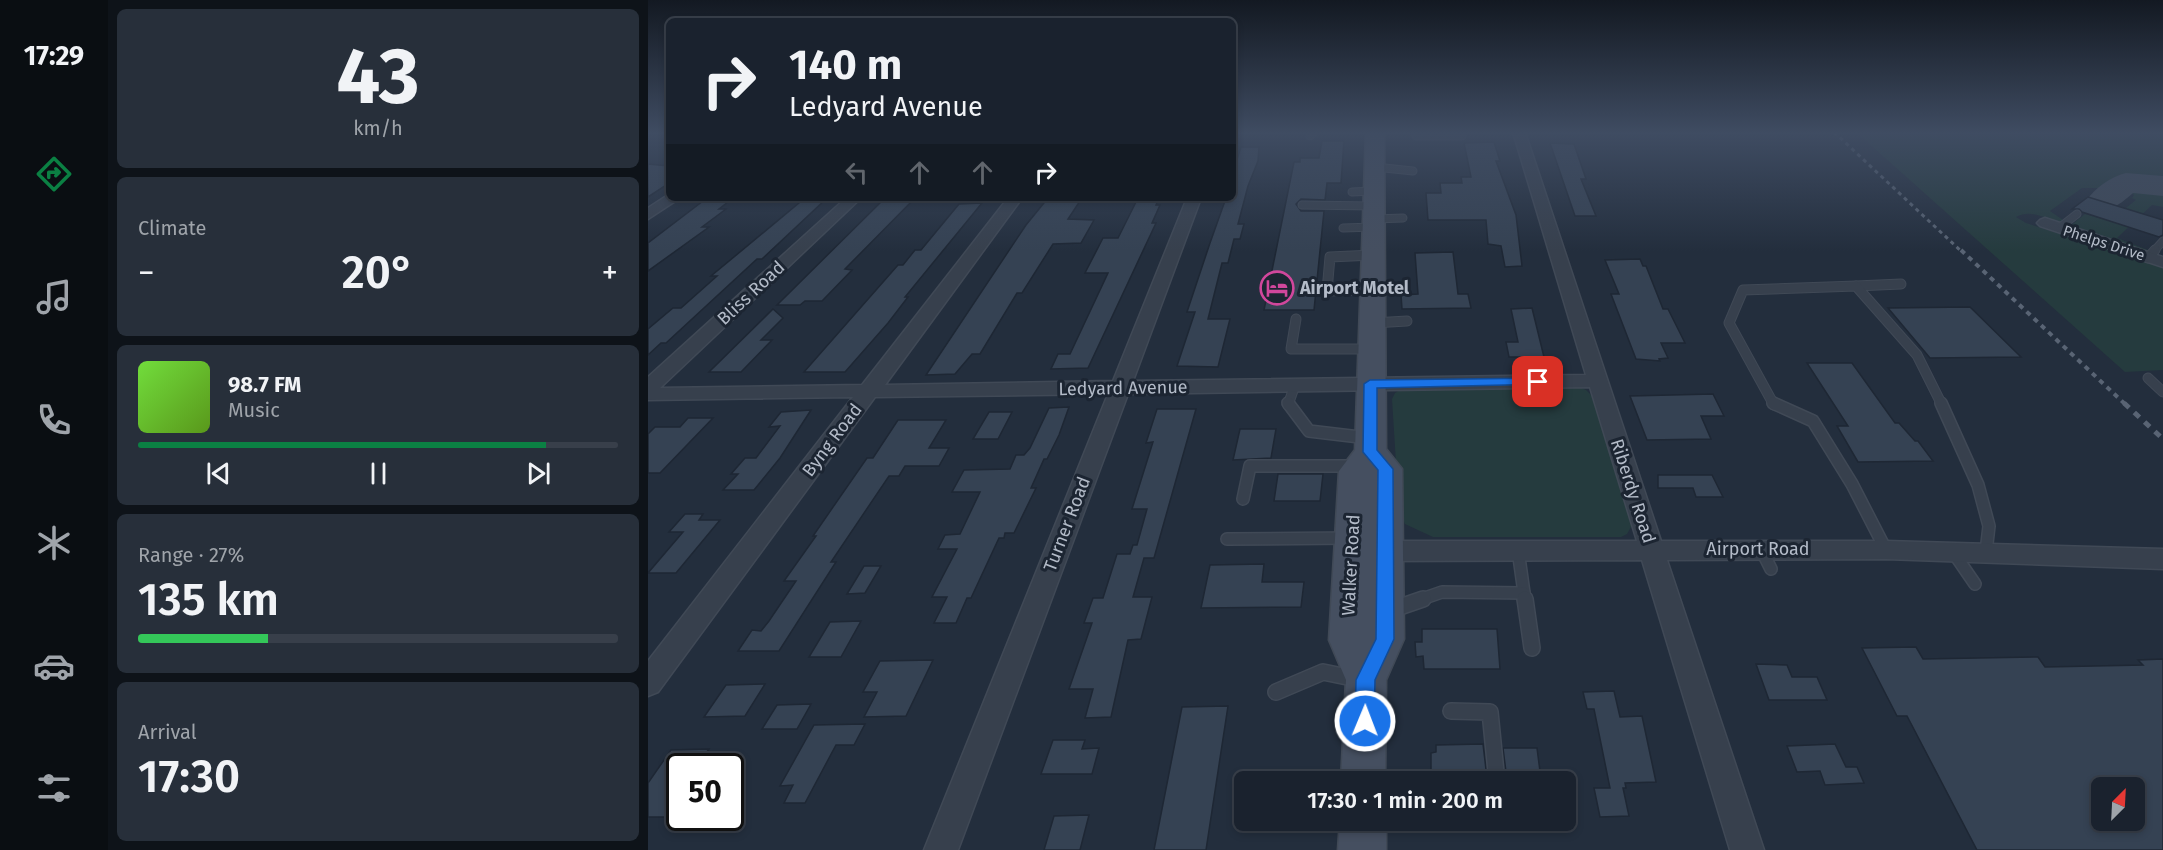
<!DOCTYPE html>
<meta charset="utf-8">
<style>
body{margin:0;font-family:"Fira Sans",sans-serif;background:#272f3a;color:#f1f3f6;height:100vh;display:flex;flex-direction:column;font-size:22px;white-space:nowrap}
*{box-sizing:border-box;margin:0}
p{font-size:20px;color:#9fa4aa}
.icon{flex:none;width:33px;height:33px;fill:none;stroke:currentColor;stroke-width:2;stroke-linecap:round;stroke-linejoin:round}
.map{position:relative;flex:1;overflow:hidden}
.sheet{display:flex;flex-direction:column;gap:9px;padding:9px;background:#0e1319;width:540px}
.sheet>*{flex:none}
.hud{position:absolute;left:18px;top:18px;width:570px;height:183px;border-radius:9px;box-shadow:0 3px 9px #0003,0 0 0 2px #383f4a;background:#1a222e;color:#f1f3f6;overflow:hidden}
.needle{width:39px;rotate:24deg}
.controls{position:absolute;left:1443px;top:777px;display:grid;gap:12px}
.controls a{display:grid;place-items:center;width:54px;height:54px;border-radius:9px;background:#1a222e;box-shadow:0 3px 9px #0003,0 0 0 2px #383f4a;font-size:30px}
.speed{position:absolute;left:18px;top:753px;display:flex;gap:12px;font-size:30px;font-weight:700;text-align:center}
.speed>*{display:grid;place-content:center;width:78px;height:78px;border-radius:50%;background:#1a222e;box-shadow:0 3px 9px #0003,0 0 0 2px #383f4a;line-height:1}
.speed .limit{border:3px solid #111;border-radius:9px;background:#fff;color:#111}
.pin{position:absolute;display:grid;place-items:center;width:51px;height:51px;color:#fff;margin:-26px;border-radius:12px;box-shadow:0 3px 9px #0006}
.me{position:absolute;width:66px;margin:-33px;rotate:1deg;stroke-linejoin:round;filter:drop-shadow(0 0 4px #0008)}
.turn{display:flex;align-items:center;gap:21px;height:126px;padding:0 24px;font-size:27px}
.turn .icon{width:78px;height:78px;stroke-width:2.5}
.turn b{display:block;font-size:42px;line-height:51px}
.lanes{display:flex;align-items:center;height:57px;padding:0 24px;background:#0003;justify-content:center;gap:30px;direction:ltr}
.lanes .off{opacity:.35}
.big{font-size:45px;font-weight:600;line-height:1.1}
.sheet .card{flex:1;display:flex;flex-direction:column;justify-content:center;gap:9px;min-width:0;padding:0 21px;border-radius:9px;background:#272f3a}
.sheet .dial{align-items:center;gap:0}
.dial b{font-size:78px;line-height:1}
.song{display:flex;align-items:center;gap:18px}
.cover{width:72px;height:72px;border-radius:9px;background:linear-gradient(135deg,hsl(100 70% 55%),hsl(90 70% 35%))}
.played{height:6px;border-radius:3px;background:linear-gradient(90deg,#0b8043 85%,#383f4a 85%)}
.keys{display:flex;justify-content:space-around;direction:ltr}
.heat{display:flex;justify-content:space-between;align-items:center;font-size:33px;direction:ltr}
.charge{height:9px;border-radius:4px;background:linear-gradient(90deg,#34c759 27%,#383f4a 0)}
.trip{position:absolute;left:586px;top:771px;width:342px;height:60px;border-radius:9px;background:#1a222e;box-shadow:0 3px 9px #0003,0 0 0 2px #383f4a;font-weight:600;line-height:60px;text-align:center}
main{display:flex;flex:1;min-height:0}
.menu{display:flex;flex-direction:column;width:108px;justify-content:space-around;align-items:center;background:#0a0e12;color:#9fa4aa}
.menu .icon{width:42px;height:42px}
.menu .selected{color:#0b8043}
.menu b{font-size:27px;color:#f1f3f6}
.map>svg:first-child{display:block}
</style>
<main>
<nav class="menu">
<b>17:29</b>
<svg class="icon selected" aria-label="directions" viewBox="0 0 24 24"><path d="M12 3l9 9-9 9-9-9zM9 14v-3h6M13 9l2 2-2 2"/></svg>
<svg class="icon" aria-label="music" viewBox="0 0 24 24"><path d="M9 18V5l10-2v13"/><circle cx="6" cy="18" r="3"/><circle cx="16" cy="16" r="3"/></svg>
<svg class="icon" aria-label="phone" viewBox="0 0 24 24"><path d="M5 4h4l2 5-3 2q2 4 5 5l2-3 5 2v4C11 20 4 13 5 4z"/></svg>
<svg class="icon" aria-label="climate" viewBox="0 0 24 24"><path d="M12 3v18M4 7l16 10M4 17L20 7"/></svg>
<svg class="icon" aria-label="car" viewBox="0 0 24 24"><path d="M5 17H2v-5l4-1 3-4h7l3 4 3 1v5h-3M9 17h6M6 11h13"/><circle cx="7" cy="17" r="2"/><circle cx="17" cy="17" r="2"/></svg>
<svg class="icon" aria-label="filters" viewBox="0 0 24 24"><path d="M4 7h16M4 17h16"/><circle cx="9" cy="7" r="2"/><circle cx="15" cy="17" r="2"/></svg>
</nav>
<section class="sheet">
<div class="card dial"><b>43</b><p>km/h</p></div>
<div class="card"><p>Climate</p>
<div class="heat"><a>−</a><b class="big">20°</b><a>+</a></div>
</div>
<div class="card">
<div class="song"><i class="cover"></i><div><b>98.7 FM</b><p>Music</p></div></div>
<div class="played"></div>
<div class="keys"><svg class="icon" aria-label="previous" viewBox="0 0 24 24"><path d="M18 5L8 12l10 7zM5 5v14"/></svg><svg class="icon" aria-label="pause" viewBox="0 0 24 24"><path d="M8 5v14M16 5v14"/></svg><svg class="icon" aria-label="next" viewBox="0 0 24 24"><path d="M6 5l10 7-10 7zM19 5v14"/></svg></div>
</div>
<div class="card"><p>Range · 27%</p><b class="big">135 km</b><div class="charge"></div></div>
<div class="card"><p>Arrival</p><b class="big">17:30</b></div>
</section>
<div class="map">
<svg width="1515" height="850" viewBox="0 0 1515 850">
<rect width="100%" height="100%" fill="#232e3d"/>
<g fill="#253b3e">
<path d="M1208,132H1515V183C1496,188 1479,173 1461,188H1434L1402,211L1415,220L1411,223C1398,218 1382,209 1368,217L1378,223L1515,266V370L1477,372Z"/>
<polygon points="1482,186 1515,189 1515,207 1504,205 1469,238 1500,250 1495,252 1421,227 1437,214 1461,221 1488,200 1484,198 1486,195 1479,189"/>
<polygon points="928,386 938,390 946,398 984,525 979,534 973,537 785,537 757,524 751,511 744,399 747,393 755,388"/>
</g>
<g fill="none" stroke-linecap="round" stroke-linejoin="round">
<path fill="#3e4958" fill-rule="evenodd" d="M1478,173L1515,176V196L1485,193C1471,205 1462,213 1443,208L1438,201C1447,188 1462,177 1478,173Z"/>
</g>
<g fill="#354253" stroke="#1e2734" stroke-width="1.5" fill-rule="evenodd">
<polygon points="674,141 696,141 693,183 679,183 677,200 653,199 648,204 653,211 676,211 666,310 616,310 646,162 652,162 652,158 671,158"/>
<polygon points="846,142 852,161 848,161 868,215 874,266 857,267 853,246 840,244 838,220 780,220 778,193 793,193 792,183 814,183 813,177 823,177 816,143"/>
<polygon points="902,143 926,144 938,179 933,179 948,216 927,216"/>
<polygon points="593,147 611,147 610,161 600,186 590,224 596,224 592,239 586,239 580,263 574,263 560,319 582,319 570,367 529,366 547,312 539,312 562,243 578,198 585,198 585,172"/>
<polygon points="0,164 21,166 21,183 0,197"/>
<polygon points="1440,197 1515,220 1515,235 1511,237 1434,212 1431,209 1424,209"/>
<polygon points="59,198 85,198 71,209 78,209 54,227 61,227 0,271 0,243"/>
<polygon points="157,198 179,198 114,259 109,259 18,343 13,343 0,355 0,329 25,308 33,308 69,276 63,276"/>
<polygon points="237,198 267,198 197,269 204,270 174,301 157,301 152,305 129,305"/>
<polygon points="400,198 434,198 420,219 446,220 433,243 405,244 374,293 369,293 332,354 324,354 307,374 278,375 378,225"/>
<polygon points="490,198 511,198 508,205 512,205 504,223 508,223 440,368 403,369 410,354 422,354 460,273 437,273 455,238 470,238"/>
<polygon points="334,203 257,297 260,297 240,323 197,372 156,372 250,265 255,265 267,250 273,250 311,204"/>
<polygon points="805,252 810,294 820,294 823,308 754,309 753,295 770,294 767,253"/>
<polygon points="992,259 995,266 998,266 1015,309 1020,309 1037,343 1013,343 1020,358 1011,359 1012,361 988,359 963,294 971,294 957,260"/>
<polygon points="1322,307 1373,357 1282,358 1240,308"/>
<polygon points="884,308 896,357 861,357 858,342 870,342 863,309"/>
<polygon points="125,309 135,318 113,340 124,340 93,372 61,372"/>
<polygon points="1159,363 1204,363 1247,423 1251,423 1267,441 1270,441 1285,461 1210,462 1189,426 1200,426"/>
<polygon points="1065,394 1076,416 1053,416 1063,439 999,440 982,396"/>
<polygon points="421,407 411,435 399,459 396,459 383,488 388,488 366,533 357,533 356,538 351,538 323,598 319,598 308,623 286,623 299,597 284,597 309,549 290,549 297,535 312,534 332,492 304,492 316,470 362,469 368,455 376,455 382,448 401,408"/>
<polygon points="509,409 548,409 506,558 496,558 485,597 504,597 493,639 480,640 463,717 437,718 445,689 421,689 444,623 436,623 445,598 455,598 469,554 482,554 485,545 489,545 499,509 484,509 505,442 498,443"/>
<polygon points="163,410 132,458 106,490 75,490 90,474 83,474 97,458 108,458 132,426 121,427 133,412"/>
<polygon points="341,412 364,412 350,439 325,439"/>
<polygon points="40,418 65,418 12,473 0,473 0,434 7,427 32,427"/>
<polygon points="250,420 298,420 281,448 301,448 291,466 257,466 251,476 241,476 183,562 188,562 131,651 90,651 104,630 113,631 121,621 148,581 136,581 168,536 165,536 219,458 225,458"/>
<polygon points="592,429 628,429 623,458 585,460"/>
<polygon points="630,474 675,474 672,501 626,501"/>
<polygon points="1010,475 1064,475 1075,497 1048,497 1045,488 1010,488"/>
<polygon points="37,514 55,514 51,520 72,520 28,573 0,573 35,532 21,532"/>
<polygon points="616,564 614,582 656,582 653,607 553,608 562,565"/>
<polygon points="216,566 233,566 217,593 199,594"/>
<polygon points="213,621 193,657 161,657 182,622"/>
<polygon points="774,629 849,629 852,669 776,669 775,656 768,657 767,642 774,642"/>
<path d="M1268,647L1275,659L1390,657L1397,667L1495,665L1490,660L1515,659V850H1329L1259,716H1249L1214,648ZM1454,788H1486V820H1454Z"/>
<polygon points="285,660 258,716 216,717 229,692 215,692 232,661"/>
<polygon points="1108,664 1139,665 1144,677 1169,677 1179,700 1121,700"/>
<polygon points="117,684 97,716 56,717 78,685"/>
<polygon points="966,691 972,717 994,716 1008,782 977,783 978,788 975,788 981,816 952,817 946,788 962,788 946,709 939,709 935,692"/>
<polygon points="163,704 149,729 114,729 129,705"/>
<polygon points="580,706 558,850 506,850 534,707"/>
<polygon points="217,724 206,745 188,745 157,803 136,803 145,785 132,786 166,725"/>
<polygon points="405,740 437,740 434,749 451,748 444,774 393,774"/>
<polygon points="835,744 839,778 783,778 783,753 788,752 788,745"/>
<polygon points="1187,744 1198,767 1209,767 1216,783 1177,785 1172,771 1149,772 1139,746"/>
<polygon points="855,748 889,748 893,779 859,780"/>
<polygon points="61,749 49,766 32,766 32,794 17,817 0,817 0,783 23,750"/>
<polygon points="441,815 432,850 396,850 406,816"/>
</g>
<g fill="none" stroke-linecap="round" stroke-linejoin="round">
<g stroke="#404956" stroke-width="9">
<g id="service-far3">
<polyline points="768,132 768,136 814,136 813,132"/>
<polyline points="662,136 666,132"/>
<polyline points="727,167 765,171"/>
<polyline points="704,192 726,191"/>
<polyline points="654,205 726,206"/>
<polyline points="726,219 755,218"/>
<polyline points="695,228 726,227"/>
<polyline points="1411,228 1429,214"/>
<polyline points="1505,252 1515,241"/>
</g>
</g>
<g stroke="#404956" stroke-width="11">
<g id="service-far2">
<polyline points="725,255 682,257 679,291 750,289"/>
<polyline points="1500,258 1507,250"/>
<polyline points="1208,286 1253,284"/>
<polyline points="648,319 643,349 723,349"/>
<polyline points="725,323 759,321"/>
<polyline points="1500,378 1515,392"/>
<polyline points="640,405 647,385"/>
<polyline points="1126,405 1081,323 1095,290 1208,286 1269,355 1294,405"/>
</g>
</g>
<g stroke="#404956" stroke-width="14">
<g id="service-far1">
<polyline points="640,403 661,431 720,438"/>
<polyline points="1125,403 1165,421 1204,484 1238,550"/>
<polyline points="1293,403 1330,485 1341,526 1338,552"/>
<polyline points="595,499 602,466 708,466"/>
<polyline points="579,539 702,538"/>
<polyline points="1113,549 1123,569"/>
<polyline points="870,550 877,600"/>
<polyline points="1305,552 1327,584"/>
<polyline points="771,600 794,592 876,593"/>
</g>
</g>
<g stroke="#404956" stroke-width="18">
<g id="service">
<polyline points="877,599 884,648"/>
<polyline points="743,610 775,599"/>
<polyline points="628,692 675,672 709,679"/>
<polyline points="803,711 842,712 849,782"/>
</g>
</g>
<g stroke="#404956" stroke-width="3">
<g id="minor">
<polygon points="865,132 877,132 1013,541 1238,541 1515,549 1515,569 1238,559 1019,560 1116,850 1082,850 994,560 726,561 717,558 714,551 717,544 726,541 989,541 942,387 480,394 310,850 276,850 460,394 227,397 10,692 0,696 0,661 205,397 0,400 0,377 198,198 213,198 12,388 214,385 360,198 374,198 237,385 465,381 539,198 553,198 485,381 938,375"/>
<polygon points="20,195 21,198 32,198 0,219 0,208"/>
<polygon points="1397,218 1515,257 1515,267 1392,226 1389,223 1392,220"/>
</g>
</g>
<g stroke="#404956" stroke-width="3">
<g id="secondary">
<polygon points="718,132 736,132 738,449 754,469 756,639 738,680 737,782 693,782 698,680 681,640 691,471 707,450"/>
<polygon points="692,820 738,820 738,850 690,850"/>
</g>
</g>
<use href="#service-far3" stroke="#37404d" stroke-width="7"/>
<use href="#service-far2" stroke="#37404d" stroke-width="9"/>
<use href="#service-far1" stroke="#37404d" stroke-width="11"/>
<use href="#service" stroke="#37404d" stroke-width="15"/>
<use href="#minor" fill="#37404d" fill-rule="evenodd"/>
<use href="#secondary" fill="#454f60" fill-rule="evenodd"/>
<polyline stroke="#596474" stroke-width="3" stroke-dasharray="4 4" stroke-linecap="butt" points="1186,132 1314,252"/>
<polyline stroke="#596474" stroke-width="4" stroke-dasharray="5 5" stroke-linecap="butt" points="1313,250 1478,405"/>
<polyline stroke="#596474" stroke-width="5" stroke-dasharray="7 7" stroke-linecap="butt" points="1476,403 1515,439"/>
</g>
<linearGradient id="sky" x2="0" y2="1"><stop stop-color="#131922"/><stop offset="0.53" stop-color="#3f4c62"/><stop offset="1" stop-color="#3f4c62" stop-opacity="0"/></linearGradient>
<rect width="1515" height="251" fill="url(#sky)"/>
<polygon fill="#1a73e8" stroke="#114b97" stroke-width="1.5" points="890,378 896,382 894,384 729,388 729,450 745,469 746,639 727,680 726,721 724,727 717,730 710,727 707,721 708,680 728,639 730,470 715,452 716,384 722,380"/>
<defs>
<g id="hotel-ring" transform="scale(1.725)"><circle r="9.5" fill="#1c2532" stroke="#d1479c" stroke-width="1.5"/><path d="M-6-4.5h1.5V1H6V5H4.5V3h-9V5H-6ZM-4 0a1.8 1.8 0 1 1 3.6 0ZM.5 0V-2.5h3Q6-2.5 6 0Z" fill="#d1479c"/></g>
</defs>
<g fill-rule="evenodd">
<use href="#hotel-ring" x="629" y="288"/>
</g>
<g text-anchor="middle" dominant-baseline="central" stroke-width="6" stroke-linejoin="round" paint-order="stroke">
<g font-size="15" fill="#b3bbc8" stroke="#1c2532">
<text transform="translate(1456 243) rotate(18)">Phelps Drive</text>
</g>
<g font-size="18" font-weight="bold" fill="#b3bbc8" stroke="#1c2532" text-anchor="start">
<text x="652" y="288">Airport Motel</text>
</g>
<g font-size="18" fill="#b3bbc8" stroke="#1c2532">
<text transform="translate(103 293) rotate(-43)">Bliss Road</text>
<text transform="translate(475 388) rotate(-1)">Ledyard Avenue</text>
<text transform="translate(184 440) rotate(-53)">Byng Road</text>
<text transform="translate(985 491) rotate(72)">Riberdy Road</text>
<text transform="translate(419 524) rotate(-69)">Turner Road</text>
<text x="1110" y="549">Airport Road</text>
<text transform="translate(703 565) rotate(-87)">Walker Road</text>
</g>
</g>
</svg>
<div class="controls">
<a><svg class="needle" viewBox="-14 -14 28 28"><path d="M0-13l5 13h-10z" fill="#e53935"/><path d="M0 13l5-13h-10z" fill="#9fa4aa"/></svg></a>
</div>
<div class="speed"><div class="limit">50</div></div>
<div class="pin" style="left:890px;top:382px;background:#d93025"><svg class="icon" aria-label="arrive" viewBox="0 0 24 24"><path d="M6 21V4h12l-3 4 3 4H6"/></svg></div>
<svg class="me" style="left:717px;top:721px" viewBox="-20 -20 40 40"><circle r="17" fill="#1a73e8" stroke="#fff" stroke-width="3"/><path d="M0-11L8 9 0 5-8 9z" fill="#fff"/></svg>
<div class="trip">17:30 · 1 min · 200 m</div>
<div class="hud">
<div class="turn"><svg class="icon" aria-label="right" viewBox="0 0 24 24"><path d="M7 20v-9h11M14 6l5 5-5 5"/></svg><div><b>140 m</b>Ledyard Avenue</div></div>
<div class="lanes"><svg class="icon off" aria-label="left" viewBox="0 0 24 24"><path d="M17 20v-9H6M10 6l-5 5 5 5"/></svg><svg class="icon off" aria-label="ahead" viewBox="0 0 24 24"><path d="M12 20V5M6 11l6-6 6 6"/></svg><svg class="icon off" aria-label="ahead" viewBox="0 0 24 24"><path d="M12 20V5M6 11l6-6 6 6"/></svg><svg class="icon" aria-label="right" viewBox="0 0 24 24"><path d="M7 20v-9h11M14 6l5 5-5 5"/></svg></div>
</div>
</div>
</main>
